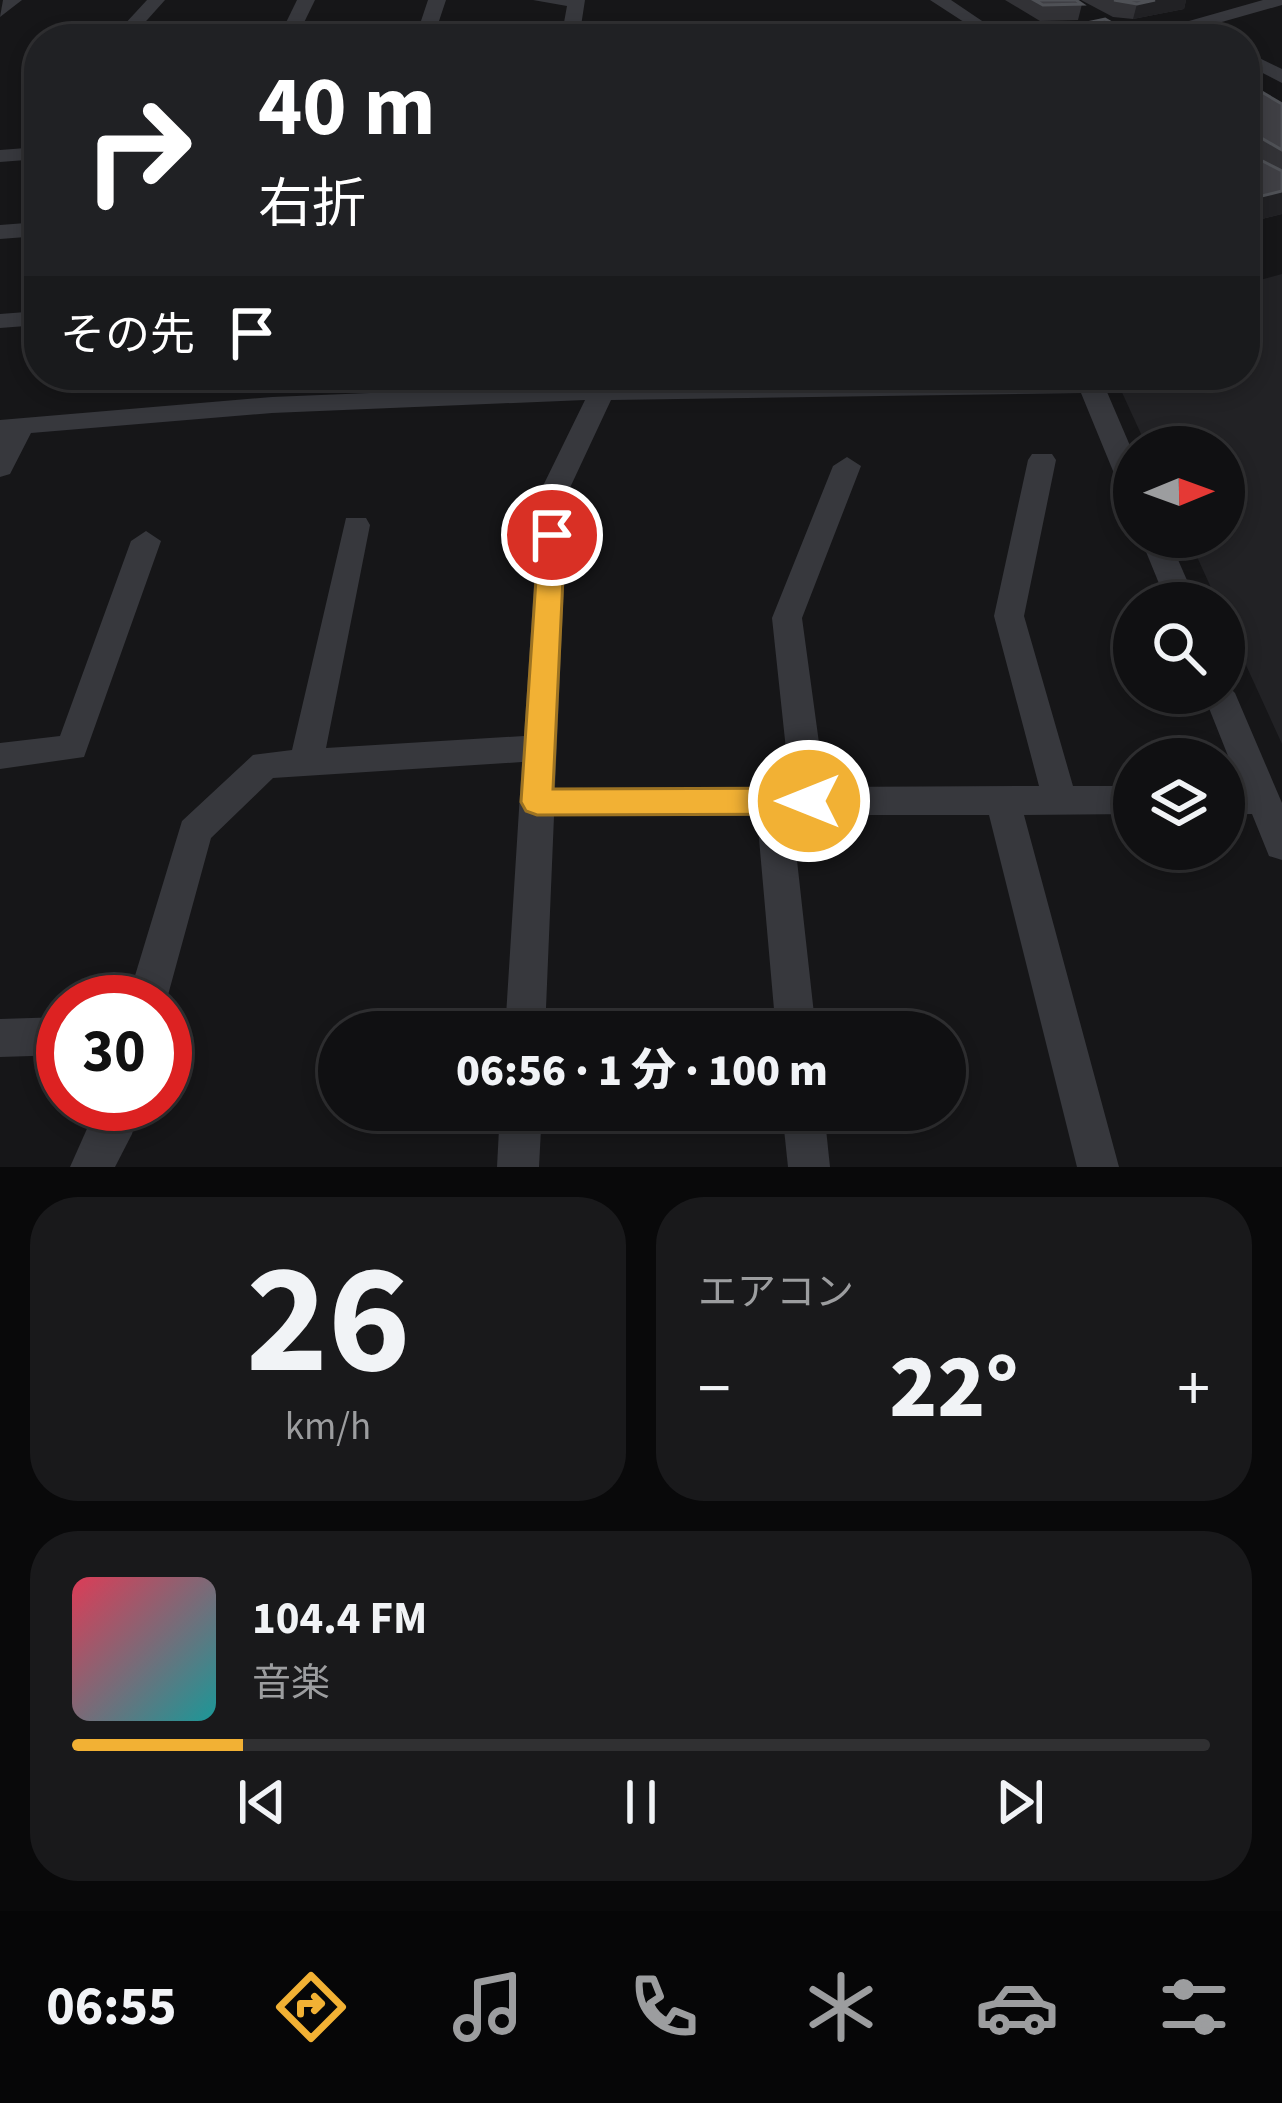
<!DOCTYPE html>
<html lang="ja">
<meta charset="utf-8">
<style>
body{margin:0;font-family:"Source Sans 3","Noto Sans JP",sans-serif;background:#19191b;color:#f1f3f6;height:100vh;display:flex;flex-direction:column;font-size:45px;white-space:nowrap}
*{box-sizing:border-box;margin:0}
p{font-size:39px;color:#9c9d9f}
.icon{flex:none;width:66px;height:66px;fill:none;stroke:currentColor;stroke-width:2;stroke-linecap:round;stroke-linejoin:round}
.map{position:relative;height:1167px;overflow:hidden}
.sheet{display:flex;flex-direction:column;gap:30px;padding:30px;background:#09090a;flex:1}
.sheet>*{flex:none}
.guide{position:absolute;left:24px;top:24px;width:1236px;height:366px;border-radius:48px;box-shadow:0 6px 18px #0003,0 0 0 3px #303032;background:#202124;color:#fff;overflow:hidden}
.needle{width:78px;rotate:89deg}
.buttons{position:absolute;left:1113px;top:426px;display:grid;gap:24px}
.buttons a{display:grid;place-items:center;width:132px;height:132px;border-radius:50%;background:#101012;box-shadow:0 6px 18px #0003,0 0 0 3px #303032;font-size:60px}
.speed{position:absolute;left:36px;top:975px;display:flex;gap:24px;font-size:60px;font-weight:700;text-align:center}
.speed>*{display:grid;place-content:center;width:156px;height:156px;border-radius:50%;background:#101012;box-shadow:0 6px 18px #0003,0 0 0 3px #303032;line-height:1}
.speed .limit{border:18px solid #d22;background:#fff;color:#111}
.pin{position:absolute;display:grid;place-items:center;width:102px;height:102px;color:#fff;margin:-51px;border:6px solid #fff;border-radius:50%;box-shadow:0 3px 12px #0007}
.me{position:absolute;width:132px;margin:-66px;rotate:270deg;stroke-linejoin:round;filter:drop-shadow(0 0 9px #0008)}
.turn{display:flex;align-items:center;gap:42px;height:252px;padding:0 36px;font-size:54px}
.turn .icon{width:156px;height:156px;stroke-width:2.5}
.turn b{display:block;font-size:84px;line-height:102px}
.then{display:flex;align-items:center;height:114px;padding:0 36px;background:#0003;gap:24px;font-size:45px}
.big{font-size:90px;font-weight:800;line-height:1.1}
.sheet .card{flex:1;display:flex;flex-direction:column;justify-content:center;gap:18px;min-width:0;padding:0 42px;border-radius:48px;background:#19191b}
.sheet .dial{align-items:center;gap:0}
.dial b{font-size:156px;line-height:1}
.song{display:flex;align-items:center;gap:36px}
.cover{width:144px;height:144px;border-radius:18px;background:linear-gradient(135deg,hsl(350 70% 55%),hsl(180 70% 35%))}
.played{height:12px;border-radius:6px;background:linear-gradient(90deg,#f2b134 15%,#303032 15%)}
.keys{display:flex;justify-content:space-around;direction:ltr}
.heat{display:flex;justify-content:space-between;align-items:center;font-size:66px;direction:ltr}
.sheet .tiles{flex:1;display:grid;gap:30px;grid-template-columns:1fr 1fr}
.card:last-child{grid-column:span 2}
.trip{position:absolute;left:318px;top:1011px;width:648px;height:120px;border-radius:60px;background:#101012;box-shadow:0 6px 18px #0003,0 0 0 3px #303032;font-weight:800;line-height:120px;text-align:center}
.dock{display:flex;height:192px;justify-content:space-around;align-items:center;background:#060607;color:#9c9d9f}
.dock .icon{width:84px;height:84px}
.dock .active{color:#f2b134}
.dock b{font-size:54px;color:#f1f3f6}
.map>svg:first-child{display:block}
</style>
<div class="map">
<svg width="1282" height="1167" viewBox="0 0 1282 1167">
<rect width="100%" height="100%" fill="#161618"/>
<polygon fill="#222225" points="1282,274 1282,744 1224,617 1224,603 1218,603 1188,537 1224,537 1224,447 1147,447 1114,375 1245,375 1245,284"/>
<g fill="none" stroke-linecap="round" stroke-linejoin="round">
<g fill="#37383d" fill-rule="evenodd">
<polygon points="3,0 22,0 0,17"/>
<polygon points="147,0 165,0 130,39 111,39"/>
<polygon points="297,0 315,0 296,39 278,39"/>
<polygon points="428,0 446,0 433,39 415,39"/>
<polygon points="533,0 585,0 579,39 561,39 567,6"/>
<polygon points="930,0 951,0 991,27 1189,21 1263,0 1282,0 1282,5 1190,31 987,37"/>
<polygon points="1245,51 1282,69 1282,83 1245,64"/>
<polygon points="39,147 39,159 0,162 0,150"/>
<polygon points="39,222 39,236 0,239 0,225"/>
<polygon points="39,311 39,325 0,328 0,314"/>
<polygon points="586,375 612,375 614,384 1091,377 1104,385 1134,455 1134,497 1120,488 1081,393 611,400 568,492 555,788 790,787 772,618 833,466 847,457 861,466 802,618 825,787 1039,786 994,616 1028,460 1032,454 1052,454 1056,460 1024,616 1073,786 1134,786 1134,814 1024,815 1119,1167 1077,1167 989,815 792,815 816,1032 776,1032 757,816 554,816 545,1032 505,1032 522,762 273,778 211,838 165,1006 165,1002 127,1002 182,821 253,755 292,750 346,518 366,518 370,525 326,748 524,736 540,492 585,400 272,413 31,433 10,474 0,477 0,420 272,397 589,384"/>
<polygon points="146,531 161,541 84,757 0,769 0,743 60,736 131,541"/>
<polygon points="1140,537 1168,537 1197,603 1167,603"/>
<polygon points="1224,682 1235,693 1282,803 1282,860 1269,856 1252,814 1224,814 1224,786 1240,786 1203,693 1224,693"/>
<polygon points="63,1017 63,1055 0,1057 0,1019"/>
<polygon points="98,1104 140,1104 132,1134 115,1167 70,1167"/>
<polygon points="500,1110 542,1110 539,1167 497,1167"/>
<polygon points="782,1110 824,1110 830,1167 788,1167"/>
</g>
</g>
<g fill="#323236">
<polygon points="1005,0 1076,0 1082,4 1078,20 1040,21"/>
<polygon points="1081,0 1186,0 1184,9 1133,19 1113,17"/>
<polygon points="1245,90 1282,104 1282,214 1245,223"/>
</g>
<g fill="#212124">
<polygon points="1155,0 1186,0 1184,9 1133,19 1137,4"/>
<polygon points="1282,191 1282,214 1245,223 1245,200"/>
</g>
<g fill="#3f3f44" stroke="#4f5156" stroke-width="3">
<polygon points="1034,0 1076,0 1082,4 1043,5"/>
<polygon points="1114,0 1155,0 1137,4"/>
<polygon points="1105,19 1140,39 1011,39"/>
<polygon points="970,25 991,39 941,39 932,33"/>
<polygon points="1255,88 1282,104 1282,150 1256,135 1249,139 1249,154 1282,171 1282,191 1245,200 1245,90"/>
</g>
<polygon fill="#f2b134" stroke="#9d7322" stroke-width="3" points="552,526 565,535 553,789 809,788 820,792 825,801 820,810 809,814 537,815 526,811 521,802 539,535"/>
</svg>
<div class="buttons">
<a><svg class="needle" viewBox="-14 -14 28 28"><path d="M0-13l5 13h-10z" fill="#e53935"/><path d="M0 13l5-13h-10z" fill="#9c9d9f"/></svg></a>
<a><svg class="icon" aria-label="search" viewBox="0 0 24 24"><circle cx="10" cy="10" r="6"/><path d="M15 15l6 6"/></svg></a>
<a><svg class="icon" aria-label="layers" viewBox="0 0 24 24"><path d="M12 4l9 5-9 5-9-5zM3 14l9 5 9-5"/></svg></a>
</div>
<div class="speed"><div class="limit">30</div></div>
<div class="pin" style="left:552px;top:535px;background:#d93025"><svg class="icon" aria-label="arrive" viewBox="0 0 24 24"><path d="M6 21V4h12l-3 4 3 4H6"/></svg></div>
<svg class="me" style="left:809px;top:801px" viewBox="-20 -20 40 40"><circle r="17" fill="#f2b134" stroke="#fff" stroke-width="3"/><path d="M0-11L8 9 0 5-8 9z" fill="#fff"/></svg>
<div class="trip">06:56 · 1 分 · 100 m</div>
<div class="guide">
<div class="turn"><svg class="icon" aria-label="right" viewBox="0 0 24 24"><path d="M7 20v-9h11M14 6l5 5-5 5"/></svg><div><b>40 m</b>右折</div></div>
<div class="then">その先<svg class="icon" aria-label="arrive" viewBox="0 0 24 24"><path d="M6 21V4h12l-3 4 3 4H6"/></svg></div>
</div>
</div>
<section class="sheet">
<div class="tiles">
<div class="card dial"><b>26</b><p>km/h</p></div>
<div class="card"><p>エアコン</p>
<div class="heat"><a>−</a><b class="big">22°</b><a>+</a></div>
</div>
<div class="card">
<div class="song"><i class="cover"></i><div><b>104.4 FM</b><p>音楽</p></div></div>
<div class="played"></div>
<div class="keys"><svg class="icon" aria-label="previous" viewBox="0 0 24 24"><path d="M18 5L8 12l10 7zM5 5v14"/></svg><svg class="icon" aria-label="pause" viewBox="0 0 24 24"><path d="M8 5v14M16 5v14"/></svg><svg class="icon" aria-label="next" viewBox="0 0 24 24"><path d="M6 5l10 7-10 7zM19 5v14"/></svg></div>
</div>
</div>
</section>
<nav class="dock">
<b>06:55</b>
<svg class="icon active" aria-label="directions" viewBox="0 0 24 24"><path d="M12 3l9 9-9 9-9-9zM9 14v-3h6M13 9l2 2-2 2"/></svg>
<svg class="icon" aria-label="music" viewBox="0 0 24 24"><path d="M9 18V5l10-2v13"/><circle cx="6" cy="18" r="3"/><circle cx="16" cy="16" r="3"/></svg>
<svg class="icon" aria-label="phone" viewBox="0 0 24 24"><path d="M5 4h4l2 5-3 2q2 4 5 5l2-3 5 2v4C11 20 4 13 5 4z"/></svg>
<svg class="icon" aria-label="climate" viewBox="0 0 24 24"><path d="M12 3v18M4 7l16 10M4 17L20 7"/></svg>
<svg class="icon" aria-label="car" viewBox="0 0 24 24"><path d="M5 17H2v-5l4-1 3-4h7l3 4 3 1v5h-3M9 17h6M6 11h13"/><circle cx="7" cy="17" r="2"/><circle cx="17" cy="17" r="2"/></svg>
<svg class="icon" aria-label="filters" viewBox="0 0 24 24"><path d="M4 7h16M4 17h16"/><circle cx="9" cy="7" r="2"/><circle cx="15" cy="17" r="2"/></svg>
</nav>
